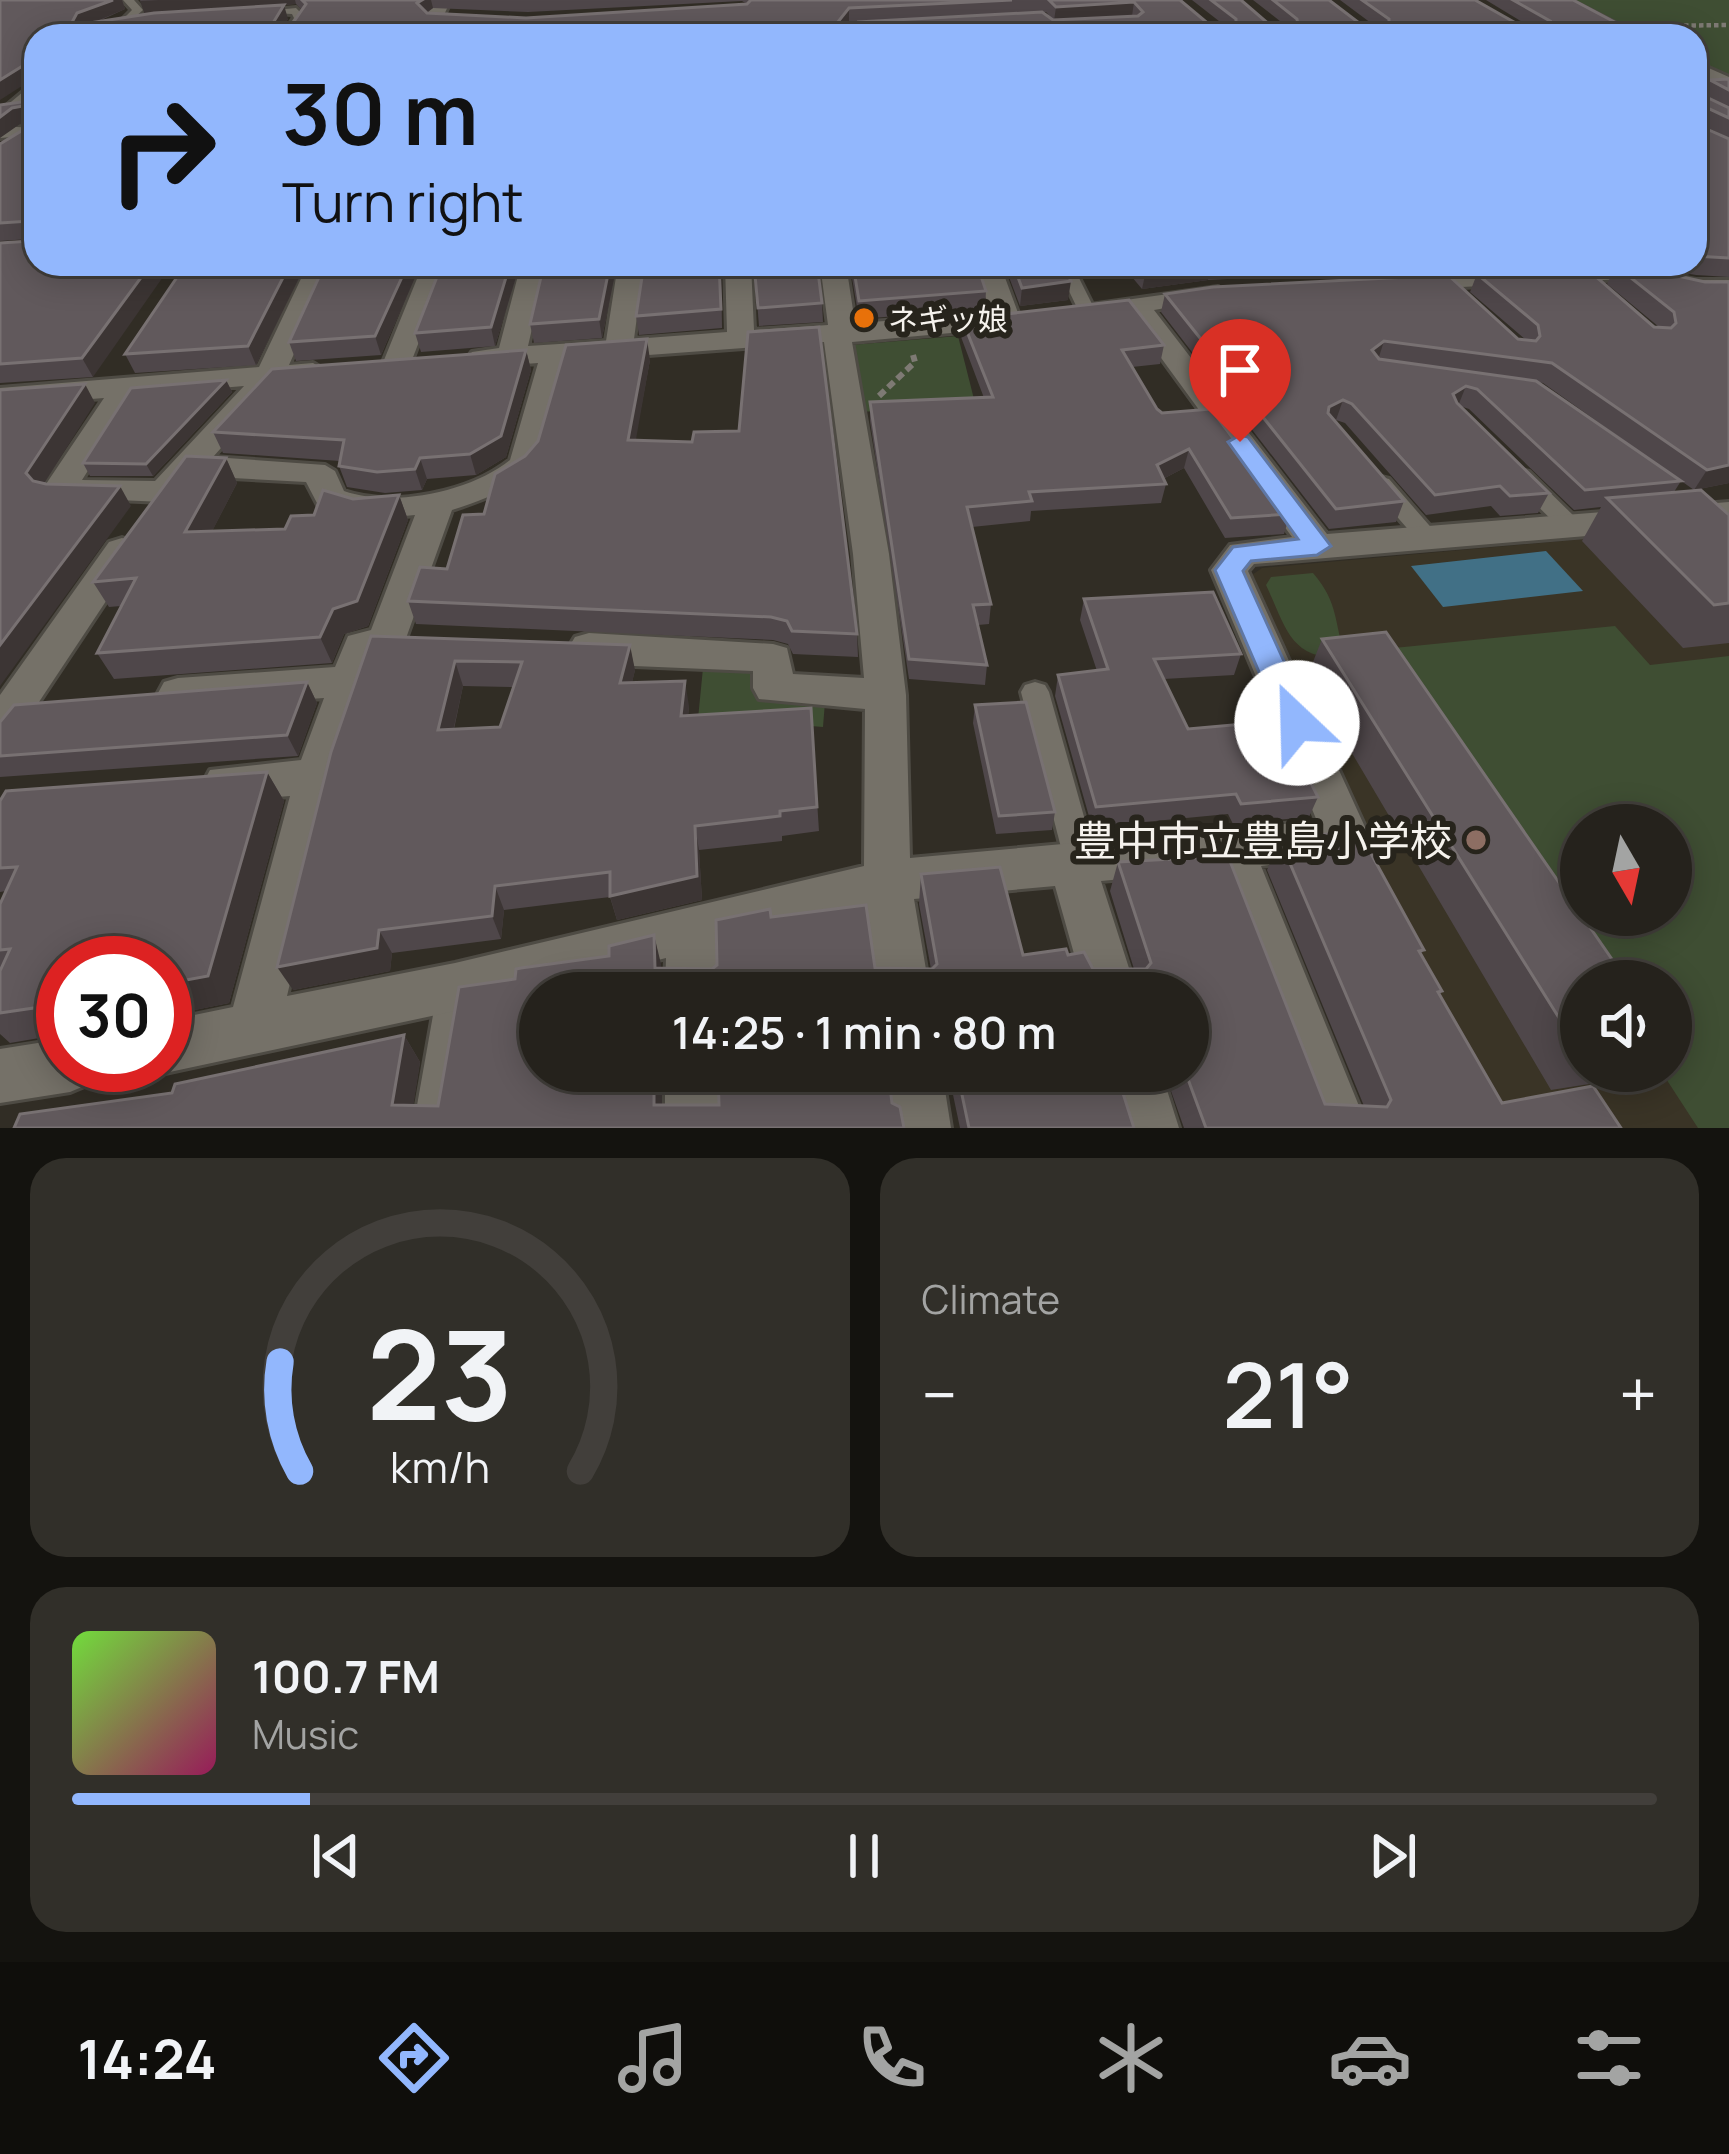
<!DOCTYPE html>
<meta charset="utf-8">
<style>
body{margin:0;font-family:Manrope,"Noto Sans JP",sans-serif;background:#312f29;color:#f1f3f6;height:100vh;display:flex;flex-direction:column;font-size:45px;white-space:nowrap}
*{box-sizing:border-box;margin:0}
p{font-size:39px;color:#a3a4a3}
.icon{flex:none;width:66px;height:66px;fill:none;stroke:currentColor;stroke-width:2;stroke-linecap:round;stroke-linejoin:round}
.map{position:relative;height:1128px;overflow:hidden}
.side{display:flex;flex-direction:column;gap:30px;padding:30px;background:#14130f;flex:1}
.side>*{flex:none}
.hud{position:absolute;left:24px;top:24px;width:1683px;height:252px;border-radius:36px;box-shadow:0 6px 30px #0003,0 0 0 3px #423f3b;background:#92b7fd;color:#111;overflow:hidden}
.needle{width:78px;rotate:171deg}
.controls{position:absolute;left:1560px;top:804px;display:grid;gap:24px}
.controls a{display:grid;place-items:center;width:132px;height:132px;border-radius:50%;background:#25221c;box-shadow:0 6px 30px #0003,0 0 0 3px #423f3b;font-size:60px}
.speed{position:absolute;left:36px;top:936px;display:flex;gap:24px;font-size:60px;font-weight:700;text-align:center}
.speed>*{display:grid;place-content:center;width:156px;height:156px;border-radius:50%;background:#25221c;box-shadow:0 6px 30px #0003,0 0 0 3px #423f3b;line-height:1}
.speed .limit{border:18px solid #d22;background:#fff;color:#111}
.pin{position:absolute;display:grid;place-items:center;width:102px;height:102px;color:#fff;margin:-123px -51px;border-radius:50% 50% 50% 0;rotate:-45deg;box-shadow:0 0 12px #0007}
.pin .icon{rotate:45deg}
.me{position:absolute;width:132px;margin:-66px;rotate:336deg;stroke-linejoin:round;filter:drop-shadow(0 0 9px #0008)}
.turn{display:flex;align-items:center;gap:42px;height:252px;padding:0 60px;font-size:54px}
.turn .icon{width:156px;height:156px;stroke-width:2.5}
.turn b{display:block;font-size:84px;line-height:102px}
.big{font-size:90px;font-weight:600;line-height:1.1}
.side .widget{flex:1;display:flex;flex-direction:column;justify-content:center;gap:18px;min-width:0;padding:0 42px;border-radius:36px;background:#312f29}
.side .dial{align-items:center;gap:0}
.dial svg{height:312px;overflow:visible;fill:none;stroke:#423f3b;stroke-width:7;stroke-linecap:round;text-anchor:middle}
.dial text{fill:#f1f3f6;stroke:none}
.song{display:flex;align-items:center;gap:36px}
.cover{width:144px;height:144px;border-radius:18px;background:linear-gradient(135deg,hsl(100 70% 55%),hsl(330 70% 35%))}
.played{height:12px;border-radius:6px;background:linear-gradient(90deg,#92b7fd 15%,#423f3b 15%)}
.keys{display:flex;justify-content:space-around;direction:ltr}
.heat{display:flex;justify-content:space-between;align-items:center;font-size:66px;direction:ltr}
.side .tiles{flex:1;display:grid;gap:30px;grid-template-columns:1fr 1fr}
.widget:last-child{grid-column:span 2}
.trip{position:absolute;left:519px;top:972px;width:690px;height:120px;border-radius:60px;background:#25221c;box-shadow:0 6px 30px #0003,0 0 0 3px #423f3b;font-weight:600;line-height:120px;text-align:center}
.menu{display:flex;height:192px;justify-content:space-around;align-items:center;background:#0f0e0b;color:#a3a4a3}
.menu .icon{width:84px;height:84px}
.menu .active{color:#92b7fd}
.menu b{font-size:54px;color:#f1f3f6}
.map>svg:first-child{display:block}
</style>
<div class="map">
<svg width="1729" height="1128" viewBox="0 0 1729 1128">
<rect width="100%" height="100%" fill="#312d25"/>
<path fill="#3a3426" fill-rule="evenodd" d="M1729,526V1128H1485L1354,859L1378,853L1252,575L1262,568ZM1581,825H1671V915H1581ZM1581,981H1671V1071H1581Z"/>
<g fill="#3f4e33" fill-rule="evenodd">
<polygon points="1566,0 1729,0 1729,80 1695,64 1695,36 1639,36"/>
<polygon points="958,336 976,407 856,412 851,345"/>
<path d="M1313,573C1340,605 1333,621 1346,658C1290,660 1287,630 1266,585L1271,577Z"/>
<path d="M1615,626L1650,665L1729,656V1128H1698L1661,1071H1671V981H1602L1384,649ZM1581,825H1671V915H1581Z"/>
<polygon points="703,668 758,670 766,701 825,702 823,727 774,723 697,729"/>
</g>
<polygon fill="#417086" points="1546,551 1583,591 1443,607 1411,566"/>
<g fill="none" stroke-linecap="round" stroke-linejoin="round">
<g stroke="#4e4b44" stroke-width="6">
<g id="lane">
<polygon points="123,0 134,0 143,10 123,28 117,25 132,10"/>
<polygon points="296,8 306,18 294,36 282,36 294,18 292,14 253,12"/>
<polygon points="36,81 36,92 15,113 5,113 5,107"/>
<polygon points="1056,264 1072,264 1096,312 1093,316 1081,316"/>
<polygon points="1521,470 1529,472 1578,520 1582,525 1578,530 1562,530 1513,482 1510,477 1513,472"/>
<polygon points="1381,477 1389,479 1435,532 1439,537 1435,542 1419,542 1373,489 1370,484"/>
<polygon points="1035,682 1045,685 1049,692 1097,863 1092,873 1081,876 1070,873 1065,863 1021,692 1025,685"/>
<polygon points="455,971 467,976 472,987 451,1128 413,1128 438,987 443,976"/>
</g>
</g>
<g stroke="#4e4b44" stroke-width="6">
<g id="street">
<polygon points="435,0 451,0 434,36 416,36"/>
<polygon points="1549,0 1570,0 1640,36 1618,36"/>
<polygon points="1695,62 1729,77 1729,90 1695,74"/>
<polygon points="0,126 35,128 36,135 0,138"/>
<path d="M308,264H334L289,365L313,363L328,372L313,381L279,383L213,457L325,465L335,471L344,491C393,508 470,492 510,460L538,363L482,367L468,358L472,352L499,348L521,264H547L528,346L606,341L618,264H644L634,339L727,332L725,264H751L754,330L828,325L820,264H846L855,323L991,314L974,264H1000L1021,321L1017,327L852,342L889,554L906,695L910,858L1317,821L1211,570L1230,545L1292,537L1129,314L1076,319L1072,313L1076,307L1218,287L1222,293L1218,299L1154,310L1327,534L1729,502V524L1254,564L1248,571L1370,838L1363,852L1261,866L1368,1128H1312L1216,870L1101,881L1137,993H1085L1055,886L914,899L930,993H878L867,907L716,945L717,993H665L666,958L455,1011L165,1073L146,1065H165V1021L233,1007L290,796L225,801L210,796L203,783L210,770L301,760L324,698L178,708L164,704L158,693L164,682L178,678L335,667L348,636L371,630L415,515L362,520L318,505L306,482L196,476L176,499L164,502L47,497L42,490L104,398L0,406V388L259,367ZM824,342L853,554L864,678L793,674L787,648L773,644L589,633L575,637L567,650L573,660L587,664L753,671V688L759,699L865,709L864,866L455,963L287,996L339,776L378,657L400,651L405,641L452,510C559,474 542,464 567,361ZM244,386L155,481L82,480L136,395Z"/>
<polygon points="423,264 449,264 410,365 396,374 386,371 382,365"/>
<polygon points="1610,264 1696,280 1729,280 1729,296 1696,296 1624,279 1402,290 1389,282 1402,274"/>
<polygon points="122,538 135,542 140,550 15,738 0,743 0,695 109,542"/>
<polygon points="63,1039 63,1065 97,1065 89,1084 70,1092 0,1103 0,1049"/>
<polygon points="665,1071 719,1071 721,1128 665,1128"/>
<polygon points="888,1071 942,1071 951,1128 895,1128"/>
<polygon points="1107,1071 1161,1071 1179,1128 1123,1128"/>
</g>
</g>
<polyline stroke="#7e7a74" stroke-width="4.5" stroke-dasharray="4.5 3" stroke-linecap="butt" points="1654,26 1729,25"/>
<polyline stroke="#7e7a74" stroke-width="6" stroke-dasharray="8 4.5" stroke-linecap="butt" points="879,396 915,362 913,355"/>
<use href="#lane" fill="#757168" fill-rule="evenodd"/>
<use href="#street" fill="#757168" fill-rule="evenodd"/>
</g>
<g fill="#4f474a" fill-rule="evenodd">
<path d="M0,0H122L125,9L97,22L145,14L140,0H1182L1211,26L1224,25L1192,0H1241L1271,26L1285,25L1253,0H1329L1363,26H1375L1340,0H1475L1521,26H1529L1486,0H1573L1622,26L1618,36H36L93,377L0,383V243L30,241V239L0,241V144L31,125V121L20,124L33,85ZM742,1L747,4L526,18L427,13L433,8L528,12ZM296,4L302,10L290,27L284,25L288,19L223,9ZM1046,12L1053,20L854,27L846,25L849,22Z"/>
<polygon points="1729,79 1729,138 1698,123 1698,125 1729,139 1729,277 1696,275 1633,264 1695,264 1695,81 1700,94 1703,95 1710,80"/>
<polygon points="186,264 306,264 256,365 135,373 125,354"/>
<polygon points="325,264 421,264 381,355 296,361 289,342"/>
<polygon points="442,264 520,264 495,346 421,352 415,333"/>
<polygon points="544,264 617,264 602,338 534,343 530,324"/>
<polygon points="644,264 721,264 722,328 639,335 636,316"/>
<polygon points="754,264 822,303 823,322 759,326"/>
<polygon points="852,264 986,291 985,309 859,319 852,278"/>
<polygon points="1004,264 1062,264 1068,300 1020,306"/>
<polygon points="1121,264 1523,264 1208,280 1142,289"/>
<polygon points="1616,266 1705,282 1729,483 1694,490 1543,383 1538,382 1681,481 1674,492 1729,515 1729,643 1683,648 1582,541 1601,507 1574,510 1469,409 1460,406 1549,493 1538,513 1500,516 1491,506 1426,515 1345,423 1336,420 1334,421 1404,501 1396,522 1329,529 1161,312 1165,294 1526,340 1470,292 1477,274 1659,327 1607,284"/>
<polygon points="962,319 1164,345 1160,364 1132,367 1157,409 1290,514 1284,534 1225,538 1184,468 1163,479 1166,484 1161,503 1031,511 1030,521 972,527 991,604 989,624 978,625 987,665 985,685 909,679 870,421 870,402 984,398 961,337"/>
<polygon points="526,350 531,370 506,457 476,475 427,479 422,490 385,493 347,487 339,466 340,461 223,453 213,432"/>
<polygon points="650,360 635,440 857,634 858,657 793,654 788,644 773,640 416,624 408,601 447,569 525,456"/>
<polygon points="226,380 232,392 153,476 90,476 83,463"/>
<polygon points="226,458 237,483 212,531 285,529 353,499 399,495 408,520 368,626 344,634 332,663 114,679 97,653 121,606 109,607 93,582"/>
<polygon points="1084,599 1241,654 1234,675 1164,679 1188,729 1318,797 1309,817 1233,824 1228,814 1092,827 1055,696 1058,675 1097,671 1080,620"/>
<path d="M371,636L635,670L632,682L689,706L688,716L811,708L819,831L782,836V841L699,850L702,900L617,920L610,897L504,910L501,939L392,953L390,971L293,990ZM463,686L514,687L500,727L454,729Z"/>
<polygon points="1322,639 1581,981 1581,1071 1640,1071 1634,1077 1551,1090 1307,677"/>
<polygon points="307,682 317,703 298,756 0,777 0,722"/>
<polygon points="975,705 1055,812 1052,830 996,834 973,723"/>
<polygon points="267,772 284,801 229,1003 165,1016 165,963 63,963 63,1041 57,1035 10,1043 0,1034 0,904 6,891 0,892 0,801"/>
<polygon points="1358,830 1424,950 1421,954 1442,991 1440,995 1502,1103 1593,1086 1621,1128 1184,1128 1164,1071 1188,1071 1188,993 540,993 540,1071 662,1071 662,1105 719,1105 718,1071 888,1071 892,1103 900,1107 904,1128 14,1128 20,1114 172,1093 175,1084 404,1035 420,1062 413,1105 438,1106 459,987 515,979 516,969 521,968 609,956 609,946 654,935 661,968 712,969 717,965 716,920 770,909 771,917 866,905 875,968 931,969 919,904 921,874 1000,867 1023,955 1066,949 1068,955 1084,952 1093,969 1134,969 1110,891 1118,862 1228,856 1325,1104 1364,1106 1267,870 1280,840"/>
<polygon points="944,1071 1116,1071 1134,1128 960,1128 952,1090"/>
</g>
<g fill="#3c3534">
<polygon points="113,0 122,0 125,9 83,27 70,26 77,13"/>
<polygon points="159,0 295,0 296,4 145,15 140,1"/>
<polygon points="422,0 431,0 433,8 421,16 417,3"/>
<polygon points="1134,2 1132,16 1054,21 1056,7"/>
<polygon points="284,5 288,19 277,36 273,23"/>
<polygon points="849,8 849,22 838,36 837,23"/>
<polygon points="29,62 36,77 0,100 0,80"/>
<polygon points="28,105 35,121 20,124 0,138 0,117 12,108"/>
<polygon points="151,264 172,264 93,377 82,358"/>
<polygon points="290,264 306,264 256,365 248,346"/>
<polygon points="408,264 421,264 381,355 375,336"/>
<polygon points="510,264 520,264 495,346 491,327"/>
<polygon points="610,264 617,264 602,338 599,319"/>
<polygon points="1201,264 1211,264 1208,280 1142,289 1146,271"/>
<polygon points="1071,281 1068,300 1020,306 1022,288"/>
<polygon points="647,339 650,360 632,462 628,440"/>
<polygon points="1384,341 1378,360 1372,350"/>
<polygon points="526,350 531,370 506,457 476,475 470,454"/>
<polygon points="226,380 232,392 153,476 146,464"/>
<polygon points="85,384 95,403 38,493 26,473"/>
<polygon points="1466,386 1458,406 1453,394"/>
<polygon points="1343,400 1336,420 1323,426 1329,407"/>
<polygon points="1189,449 1184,468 1153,484 1157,465"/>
<polygon points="226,458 237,483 199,557 185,532"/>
<polygon points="420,458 427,479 422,490 415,469"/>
<polygon points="1729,465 1729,483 1694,490 1707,470"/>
<polygon points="120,486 131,506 0,686 0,645"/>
<polygon points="399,495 408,520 368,626 344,634 332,663 320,637 333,609"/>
<polygon points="630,645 635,670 626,708 620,683"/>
<polygon points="455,661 463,686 448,754 438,730"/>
<polygon points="685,681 689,706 686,741 681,716"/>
<polygon points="307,682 317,703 298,756 287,735"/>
<polygon points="267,772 284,801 229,1003 165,1016 165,984"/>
<polygon points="695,826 699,850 702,900 617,920 610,896"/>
<polygon points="495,886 504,910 501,939 492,916"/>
<polygon points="379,930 392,953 390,971 293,990 277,967"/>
<polygon points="654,935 661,964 662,993 655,968"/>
<polygon points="63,1014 63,1041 40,1018"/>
<polygon points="404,1035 420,1062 410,1128 392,1105"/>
<polygon points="654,1071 662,1071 662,1128 654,1105"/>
</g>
<g fill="#61595c" stroke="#787172" stroke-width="3" fill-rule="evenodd">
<polygon points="0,0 113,0 77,13 70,26 154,13 284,5 273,23 290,27 306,4 302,0 422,0 417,3 427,13 526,18 747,4 751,0 1012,0 849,8 837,23 854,27 858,22 1042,12 1053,20 1138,16 1143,12 1134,2 1056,7 1049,0 1180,0 1211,26 1236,25 1236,19 1211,0 1241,0 1271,26 1298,25 1297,19 1273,0 1329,0 1363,26 1389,25 1389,19 1362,0 1475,0 1521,26 1545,27 1550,21 1513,0 1573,0 1622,26 1581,28 1597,36 36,36 36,264 151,264 82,358 0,364 0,243 30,241 30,221 0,223 0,144 31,125 33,110 28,105 12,108 0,117 0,105 29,101 33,85 29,62 0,80"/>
<polygon points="1729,79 1729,90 1710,80"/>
<polygon points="1695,81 1698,81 1700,94 1729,108 1729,118 1705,107 1698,110 1698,125 1729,139 1729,258 1695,256"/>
<polygon points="186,264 290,264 248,346 125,354"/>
<polygon points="325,264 408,264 375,336 289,342"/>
<polygon points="442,264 510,264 491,327 415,333"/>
<polygon points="544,264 610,264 599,319 530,324"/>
<polygon points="644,264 719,264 721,309 636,316"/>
<polygon points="754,264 817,264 822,303 758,308"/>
<polygon points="853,264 977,264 986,291 859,301"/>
<polygon points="1013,264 1062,264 1071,281 1022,288"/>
<polygon points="1139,264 1201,264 1146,271"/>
<polygon points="1616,266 1633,266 1705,282 1729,282 1729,465 1707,470 1552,363 1384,341 1372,350 1379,359 1536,381 1681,481 1585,490 1477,389 1466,386 1453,394 1457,403 1549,493 1510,496 1500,486 1435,495 1352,404 1343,400 1329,407 1328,413 1404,501 1336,509 1165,294 1213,287 1448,275 1518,339 1536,341 1540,336 1538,325 1477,274 1586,268 1654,327 1671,328 1676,323 1674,312"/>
<polygon points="1129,300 1164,345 1122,350 1157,409 1162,413 1211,409 1290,514 1231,518 1189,449 1157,465 1166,484 1029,492 1032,501 967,507 991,604 973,605 987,665 909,659 870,402 993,397 962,319"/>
<polygon points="819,327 857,634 792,631 787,621 771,617 408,601 420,567 447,569 463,515 484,514 495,474 525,456 538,441 566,345 647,339 628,440 692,442 694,432 739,431 748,332"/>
<polygon points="526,350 501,436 470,454 420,458 415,469 377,472 339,466 344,440 213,432 272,369"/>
<polygon points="226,380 146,464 83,463 131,388"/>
<polygon points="85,384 26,473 33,481 46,484 120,486 0,645 0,390"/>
<polygon points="186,456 226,458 185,532 285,529 291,516 314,515 323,490 353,499 399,495 357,601 333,609 320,637 97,653 136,578 93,582"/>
<polygon points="1701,490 1729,515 1729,603 1714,605 1607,498"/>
<polygon points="1213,592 1241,654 1154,659 1188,729 1279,721 1318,797 1241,804 1236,794 1096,807 1058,675 1108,669 1084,599"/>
<polygon points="1386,632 1627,981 1581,981 1581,1053 1322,639"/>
<path d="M371,636L630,645L620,683L685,681L681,716L811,708L817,807L780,811V816L695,826L697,876L610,896V872L495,886L492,916L379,930L377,948L277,967L331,752ZM455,661L522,662L500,727L438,730Z"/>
<polygon points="307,682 287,735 0,756 0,722 14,705"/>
<polygon points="1026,702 1055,812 999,816 975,705"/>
<polygon points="267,772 208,976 165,984 165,963 63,963 63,1014 40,1018 34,1008 0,1013 0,971 10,949 0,950 0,904 17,867 0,868 0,801 6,791"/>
<polygon points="1358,830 1424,950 1419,951 1442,991 1438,992 1502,1103 1593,1086 1621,1128 1206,1128 1185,1071 1188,1071 1188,993 540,993 540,1071 654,1071 654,1105 719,1105 718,1071 888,1071 892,1103 900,1107 904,1128 14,1128 20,1114 172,1093 175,1084 404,1035 392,1105 438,1106 459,987 515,979 516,969 521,968 609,956 609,946 654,935 655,968 712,969 717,965 716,920 770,909 771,917 866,905 875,968 932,969 937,964 921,874 1000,867 1023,955 1066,949 1068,955 1084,952 1093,969 1146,969 1151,963 1118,862 1228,856 1325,1104 1387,1107 1391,1100 1280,840"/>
<polygon points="957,1071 1116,1071 1134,1128 969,1128"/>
</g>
<polygon fill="#92b7fd" stroke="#5f77a4" stroke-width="3" points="1240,435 1248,437 1331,546 1317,555 1251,561 1243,571 1312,723 1308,732 1285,732 1281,723 1215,570 1233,547 1298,539 1228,442"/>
<circle fill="#e8710a" stroke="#27241c" stroke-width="4.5" cx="864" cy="318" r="12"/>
<circle fill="#8d6e63" stroke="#27241c" stroke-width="4.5" cx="1476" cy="840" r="12"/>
<g text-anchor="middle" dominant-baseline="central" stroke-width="12" stroke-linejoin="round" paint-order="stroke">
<g font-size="30" fill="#f5f2ed" stroke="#27241c" text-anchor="start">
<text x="888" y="318">ネギッ娘</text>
</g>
<g font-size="42" fill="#f5f2ed" stroke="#27241c" text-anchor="end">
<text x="1452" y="840">豊中市立豊島小学校</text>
</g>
</g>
</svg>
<div class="controls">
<a><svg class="needle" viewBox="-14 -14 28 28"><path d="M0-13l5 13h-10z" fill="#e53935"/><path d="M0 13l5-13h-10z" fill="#a3a4a3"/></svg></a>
<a><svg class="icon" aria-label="sound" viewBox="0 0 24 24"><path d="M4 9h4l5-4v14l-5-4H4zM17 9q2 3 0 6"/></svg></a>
</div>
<div class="speed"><div class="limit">30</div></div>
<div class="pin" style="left:1240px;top:442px;background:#d93025"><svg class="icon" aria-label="arrive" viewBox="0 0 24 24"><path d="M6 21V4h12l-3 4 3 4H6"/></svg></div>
<svg class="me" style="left:1297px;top:723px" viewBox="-20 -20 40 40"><circle r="19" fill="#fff"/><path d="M0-13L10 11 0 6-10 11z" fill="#92b7fd"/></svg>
<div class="trip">14:25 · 1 min · 80 m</div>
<div class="hud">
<div class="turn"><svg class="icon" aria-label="right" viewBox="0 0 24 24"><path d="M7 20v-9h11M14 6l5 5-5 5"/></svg><div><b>30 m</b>Turn right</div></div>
</div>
</div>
<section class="side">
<div class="tiles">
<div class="widget dial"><svg viewBox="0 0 100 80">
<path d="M14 69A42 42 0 1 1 86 69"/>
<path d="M14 69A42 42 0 0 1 9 41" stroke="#92b7fd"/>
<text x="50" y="56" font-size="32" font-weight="700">23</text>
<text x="50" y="72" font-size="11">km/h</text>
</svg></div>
<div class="widget"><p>Climate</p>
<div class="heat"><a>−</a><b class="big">21°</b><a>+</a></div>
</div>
<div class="widget">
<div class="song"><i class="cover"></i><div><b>100.7 FM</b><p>Music</p></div></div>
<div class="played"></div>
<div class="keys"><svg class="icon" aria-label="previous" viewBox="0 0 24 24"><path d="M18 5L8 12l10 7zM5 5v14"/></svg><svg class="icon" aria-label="pause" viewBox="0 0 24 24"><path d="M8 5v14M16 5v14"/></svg><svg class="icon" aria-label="next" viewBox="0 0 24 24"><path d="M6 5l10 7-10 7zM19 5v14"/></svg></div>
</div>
</div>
</section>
<nav class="menu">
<b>14:24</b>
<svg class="icon active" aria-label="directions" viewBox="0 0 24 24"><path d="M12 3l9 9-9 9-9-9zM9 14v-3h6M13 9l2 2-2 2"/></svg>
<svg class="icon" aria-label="music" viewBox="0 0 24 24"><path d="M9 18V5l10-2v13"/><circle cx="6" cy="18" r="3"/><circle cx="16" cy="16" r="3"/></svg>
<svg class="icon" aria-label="phone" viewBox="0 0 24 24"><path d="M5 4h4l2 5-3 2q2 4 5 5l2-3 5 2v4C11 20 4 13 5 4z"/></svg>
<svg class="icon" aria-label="climate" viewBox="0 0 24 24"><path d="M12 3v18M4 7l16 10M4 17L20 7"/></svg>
<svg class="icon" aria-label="car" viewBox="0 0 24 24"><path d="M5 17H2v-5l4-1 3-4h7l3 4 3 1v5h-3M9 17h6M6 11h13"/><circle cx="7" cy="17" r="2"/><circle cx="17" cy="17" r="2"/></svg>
<svg class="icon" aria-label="filters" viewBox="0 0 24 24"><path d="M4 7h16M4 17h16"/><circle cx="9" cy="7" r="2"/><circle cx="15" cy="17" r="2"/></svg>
</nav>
